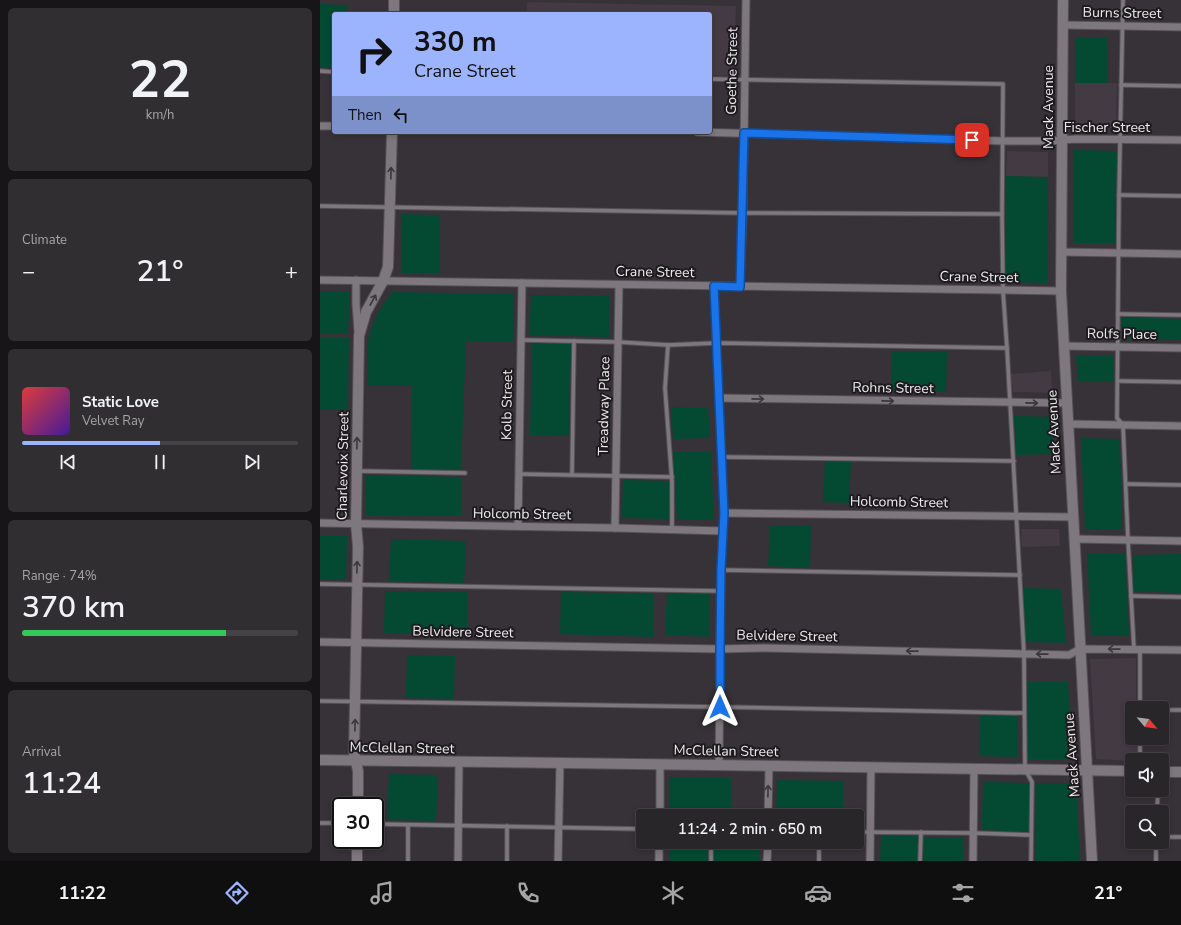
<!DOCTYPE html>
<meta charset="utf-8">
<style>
body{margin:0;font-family:"Nunito Sans",sans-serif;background:#312e31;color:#f1f3f6;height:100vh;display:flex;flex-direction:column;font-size:15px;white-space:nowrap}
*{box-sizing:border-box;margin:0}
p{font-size:13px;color:#a5a5a8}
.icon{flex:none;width:22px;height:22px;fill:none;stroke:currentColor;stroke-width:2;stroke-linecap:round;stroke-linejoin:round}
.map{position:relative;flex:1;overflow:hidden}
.side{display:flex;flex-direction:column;gap:8px;padding:8px;background:#171517;width:320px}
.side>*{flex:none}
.top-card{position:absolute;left:12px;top:12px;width:380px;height:122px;border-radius:4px;box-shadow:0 2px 6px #0003,0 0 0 1px #454346;background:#9cb4fd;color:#111;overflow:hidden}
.needle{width:26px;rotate:119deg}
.buttons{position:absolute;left:805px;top:701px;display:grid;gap:8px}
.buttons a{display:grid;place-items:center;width:44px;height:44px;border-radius:4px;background:#292629;box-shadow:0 2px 6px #0003,0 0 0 1px #454346;font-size:20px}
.speed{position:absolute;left:12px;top:797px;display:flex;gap:8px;font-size:20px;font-weight:700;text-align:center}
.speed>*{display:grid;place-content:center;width:52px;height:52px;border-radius:50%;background:#292629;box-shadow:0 2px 6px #0003,0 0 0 1px #454346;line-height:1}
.speed .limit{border:2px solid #111;border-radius:6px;background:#fff;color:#111}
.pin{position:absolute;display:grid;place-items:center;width:34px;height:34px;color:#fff;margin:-17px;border-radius:8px;box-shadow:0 2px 6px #0006}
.me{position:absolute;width:44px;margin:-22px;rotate:0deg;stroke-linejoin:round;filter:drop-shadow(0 0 3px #0008)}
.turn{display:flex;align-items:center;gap:14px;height:84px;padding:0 16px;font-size:18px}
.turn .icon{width:52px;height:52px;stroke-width:2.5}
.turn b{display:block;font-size:28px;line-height:34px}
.then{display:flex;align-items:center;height:38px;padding:0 16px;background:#0003;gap:8px;font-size:15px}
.big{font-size:30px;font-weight:600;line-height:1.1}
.side .tile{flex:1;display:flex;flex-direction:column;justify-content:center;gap:6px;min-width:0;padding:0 14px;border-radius:6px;background:#312e31}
.side .dial{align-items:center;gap:0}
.dial b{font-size:52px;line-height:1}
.song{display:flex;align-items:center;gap:12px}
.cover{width:48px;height:48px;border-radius:6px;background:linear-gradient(135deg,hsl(0 70% 55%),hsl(260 70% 35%))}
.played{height:4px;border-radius:2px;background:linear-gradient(90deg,#9cb4fd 50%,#454346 50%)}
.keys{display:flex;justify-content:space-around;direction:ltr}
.heat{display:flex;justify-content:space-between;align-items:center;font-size:22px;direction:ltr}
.charge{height:6px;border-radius:3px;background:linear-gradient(90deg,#34c759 74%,#454346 0)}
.trip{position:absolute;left:316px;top:809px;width:228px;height:40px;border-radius:4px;background:#292629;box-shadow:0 2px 6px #0003,0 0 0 1px #454346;font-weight:600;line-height:40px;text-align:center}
.tab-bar{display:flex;height:64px;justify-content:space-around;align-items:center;background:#100f10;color:#a5a5a8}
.tab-bar .icon{width:28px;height:28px}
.tab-bar .selected{color:#9cb4fd}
.tab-bar b{font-size:18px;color:#f1f3f6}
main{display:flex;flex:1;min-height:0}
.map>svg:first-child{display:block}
</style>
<main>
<section class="side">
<div class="tile dial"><b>22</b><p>km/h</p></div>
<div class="tile"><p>Climate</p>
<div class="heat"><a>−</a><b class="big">21°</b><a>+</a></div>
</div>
<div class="tile">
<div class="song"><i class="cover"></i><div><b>Static Love</b><p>Velvet Ray</p></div></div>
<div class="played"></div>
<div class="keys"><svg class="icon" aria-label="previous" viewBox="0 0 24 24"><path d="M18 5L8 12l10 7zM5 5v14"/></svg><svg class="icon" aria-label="pause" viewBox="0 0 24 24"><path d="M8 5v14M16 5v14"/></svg><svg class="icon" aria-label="next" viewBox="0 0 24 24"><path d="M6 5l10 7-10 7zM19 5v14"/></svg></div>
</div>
<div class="tile"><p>Range · 74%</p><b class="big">370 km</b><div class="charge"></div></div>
<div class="tile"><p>Arrival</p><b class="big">11:24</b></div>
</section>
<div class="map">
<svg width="861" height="861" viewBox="0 0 861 861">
<rect width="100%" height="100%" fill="#373237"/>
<g fill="#433a43">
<polygon points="207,2 416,6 414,76 390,75 390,14 207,14"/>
<polygon points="755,83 797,83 796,128 755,128"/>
<polygon points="687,151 728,152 728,177 686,176"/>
<polygon points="731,371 732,393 693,392 691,374"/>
<polygon points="701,529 739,529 740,546 702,547"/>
<polygon points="816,658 816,708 812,708 812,738 817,738 817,760 812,760 812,761 776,759 770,659"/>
</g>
<g fill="#044a33">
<polygon points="0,4 27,5 26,14 14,14 14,67 0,67"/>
<polygon points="755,38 788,38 787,83 755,83"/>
<polygon points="754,150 797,151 796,243 753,243"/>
<polygon points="686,176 728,177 727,283 685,282"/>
<polygon points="82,214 120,215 120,273 81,273"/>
<polygon points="0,291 30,292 28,334 0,333"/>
<path d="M73,292L194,294L193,342L146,341L141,469H91L92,386H47C48,372 47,356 48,342C50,327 62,302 73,292Z"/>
<polygon points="211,295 290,296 289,337 209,335"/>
<polygon points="802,317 861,319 861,340 802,339"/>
<polygon points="0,338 29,338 28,409 0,409"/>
<polygon points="212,343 251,344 249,436 210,435"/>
<polygon points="572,351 627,352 626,392 571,390"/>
<polygon points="756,355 793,356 793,382 758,381"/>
<polygon points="351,407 388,408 390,438 353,439"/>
<polygon points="694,416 733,417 735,454 696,455"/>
<polygon points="761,438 800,439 802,530 765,529"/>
<polygon points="353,452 391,452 394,520 357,519"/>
<polygon points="505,461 531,462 529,503 503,502"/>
<polygon points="46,475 141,477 141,516 46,515"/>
<polygon points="303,480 349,481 350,519 302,518"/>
<polygon points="450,525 491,526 490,568 448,566"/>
<polygon points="0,536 27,536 26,580 0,580"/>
<polygon points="71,539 146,541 144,583 69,581"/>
<polygon points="767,553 805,553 809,636 771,636"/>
<polygon points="861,554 861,593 814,591 813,555"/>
<polygon points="703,588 741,589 746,643 705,642"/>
<polygon points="65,591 147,592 147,634 64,633"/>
<polygon points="241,592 334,594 333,637 240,634"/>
<polygon points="347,593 390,594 390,637 345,635"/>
<polygon points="87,655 135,656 134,699 86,698"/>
<polygon points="706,682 748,682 752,759 706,759"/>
<polygon points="660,716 698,716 698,757 659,756"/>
<polygon points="69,774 118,775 116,821 67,820"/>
<polygon points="349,777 412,778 412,816 349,816"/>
<polygon points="457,780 523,781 523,816 456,816"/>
<polygon points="663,782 710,783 710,832 662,830"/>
<polygon points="716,783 756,783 760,861 715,861"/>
<polygon points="561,836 599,836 599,861 560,861"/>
<polygon points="604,837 644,837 643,861 603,861"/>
<rect x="349" y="842" width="39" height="19"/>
<rect x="394" y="842" width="45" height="19"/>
</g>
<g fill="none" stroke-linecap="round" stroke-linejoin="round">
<g stroke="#545054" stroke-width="5.5">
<g id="lane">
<polyline points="803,0 799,195 797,418 803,425 808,540 814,649"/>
<polyline points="0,71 14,72"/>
<polyline points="390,79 683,84 682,214 683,291 687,348 704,654 705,769 712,782 711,861"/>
<polyline points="801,85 861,86"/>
<polyline points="799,195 861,196"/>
<polyline points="0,206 423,213 682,214"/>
<polyline points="798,314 861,315"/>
<polyline points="201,340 298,342 348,345 397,343 687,348"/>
<polyline points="348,345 345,388 352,482 352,530"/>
<polyline points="798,381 861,382"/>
<polyline points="402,457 694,461"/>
<polyline points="38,471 145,473"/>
<polyline points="199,474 352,477"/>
<polyline points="252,475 254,341"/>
<polyline points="806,484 861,485"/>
<polyline points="401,570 700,575"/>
<polyline points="0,584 401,591"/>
<polyline points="811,596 861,597"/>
<polyline points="0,701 400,707 704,713"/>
<polyline points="820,708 820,649"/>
<polyline points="842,710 861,710"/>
<polyline points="820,760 820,738"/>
<polyline points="837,812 838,790"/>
<polyline points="0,823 21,823"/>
<polyline points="55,824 323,829"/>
<polyline points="537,832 653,833 711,835"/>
<polyline points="842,837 861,837"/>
<polyline points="88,861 88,825"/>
<polyline points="187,861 187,826"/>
<polyline points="391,861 391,842"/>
<polyline points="499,861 499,842"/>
<polyline points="600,861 601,832"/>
<polyline points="836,861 836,842"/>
</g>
</g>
<g stroke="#545054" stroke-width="9">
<g id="street">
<polyline points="743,25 861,27"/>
<polyline points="0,126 14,126"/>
<polyline points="377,132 683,141 730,141 756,139 861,140"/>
<polyline points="741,252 861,254"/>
<polyline points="0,280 741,291"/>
<polyline points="36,280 36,304 38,332"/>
<polyline points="394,286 404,513 401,570 399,765"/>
<polyline points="420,287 423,213 426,0"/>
<polyline points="743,346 861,348"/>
<polyline points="399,398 747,403"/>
<polyline points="748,424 861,426"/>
<polyline points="404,513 753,517"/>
<polyline points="0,523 295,528 403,531"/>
<polyline points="198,526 202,283"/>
<polyline points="295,528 299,285"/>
<polyline points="754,539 861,541"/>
<polyline points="0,642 400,649 444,648 749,655 760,649 861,650"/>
<polyline points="340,816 340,764"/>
<polyline points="448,816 449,766"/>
<polyline points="138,861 139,762"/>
<polyline points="238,861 240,763"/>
<polyline points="339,861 339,842"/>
<polyline points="447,861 448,842"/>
<polyline points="550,861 551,767"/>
<polyline points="653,861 654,768"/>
</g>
</g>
<g stroke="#545054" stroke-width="12">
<g id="secondary">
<polyline points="743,0 741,291 772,861"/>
<polyline points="74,14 74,0"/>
<polyline points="0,760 243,763 812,771"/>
<polyline points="842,772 861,772"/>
<polyline points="38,806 38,771 34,752 38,547 36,524 39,336 46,312 63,281 68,267 72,132"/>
<polyline points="37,861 37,840"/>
</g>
</g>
<use href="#lane" stroke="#7e787e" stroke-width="3.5"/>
<use href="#street" stroke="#7e787e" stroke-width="7"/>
<use href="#secondary" stroke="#7e787e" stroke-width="10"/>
</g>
<defs><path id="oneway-shaft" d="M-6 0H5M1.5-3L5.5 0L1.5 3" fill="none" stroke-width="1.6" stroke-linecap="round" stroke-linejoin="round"/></defs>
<g stroke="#3a373a">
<use href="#oneway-shaft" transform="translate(71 173) rotate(-89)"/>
<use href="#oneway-shaft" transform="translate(53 300) rotate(-61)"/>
<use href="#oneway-shaft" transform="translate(438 399) rotate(1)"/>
<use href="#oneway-shaft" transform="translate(568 401) rotate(1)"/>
<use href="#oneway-shaft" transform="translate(712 403) rotate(1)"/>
<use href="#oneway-shaft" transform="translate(37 443) rotate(-89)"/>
<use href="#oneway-shaft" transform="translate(37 567) rotate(-88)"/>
<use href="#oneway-shaft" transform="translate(794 649) rotate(-179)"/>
<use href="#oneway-shaft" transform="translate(592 651) rotate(-179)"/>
<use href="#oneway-shaft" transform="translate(722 654) rotate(-179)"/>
<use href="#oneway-shaft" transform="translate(35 725) rotate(-89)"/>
<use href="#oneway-shaft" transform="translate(448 791) rotate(-89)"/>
</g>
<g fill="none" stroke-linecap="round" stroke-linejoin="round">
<g stroke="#114b97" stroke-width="10">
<polyline id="route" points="400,707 400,649 401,570 404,513 394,286 420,287 424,133 652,140"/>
</g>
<use href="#route" stroke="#1a73e8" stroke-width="7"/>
</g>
<g text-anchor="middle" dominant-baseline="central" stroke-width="4" stroke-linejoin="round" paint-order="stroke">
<g font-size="14" fill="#eeeaee" stroke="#1d1b1d">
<text transform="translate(802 13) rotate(1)">Burns Street</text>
<text transform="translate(412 71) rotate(-89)">Goethe Street</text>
<text transform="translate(728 107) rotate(-90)">Mack Avenue</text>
<text x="787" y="127">Fischer Street</text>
<text transform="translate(335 272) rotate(1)">Crane Street</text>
<text transform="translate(659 277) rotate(1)">Crane Street</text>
<text transform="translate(802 334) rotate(1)">Rolfs Place</text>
<text transform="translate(573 388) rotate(1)">Rohns Street</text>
<text transform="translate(187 405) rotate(-89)">Kolb Street</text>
<text transform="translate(284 406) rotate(-89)">Treadway Place</text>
<text transform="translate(734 432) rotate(-93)">Mack Avenue</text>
<text transform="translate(23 466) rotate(-89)">Charlevoix Street</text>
<text transform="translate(579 502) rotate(1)">Holcomb Street</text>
<text transform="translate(202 514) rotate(1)">Holcomb Street</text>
<text transform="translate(143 632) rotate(1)">Belvidere Street</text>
<text transform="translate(467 636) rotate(1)">Belvidere Street</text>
<text transform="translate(82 748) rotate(1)">McClellan Street</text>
<text transform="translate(406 751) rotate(1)">McClellan Street</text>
<text transform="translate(752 755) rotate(-94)">Mack Avenue</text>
</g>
</g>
</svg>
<div class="buttons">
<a><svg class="needle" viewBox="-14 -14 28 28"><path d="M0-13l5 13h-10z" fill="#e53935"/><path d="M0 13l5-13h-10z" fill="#a5a5a8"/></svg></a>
<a><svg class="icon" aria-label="sound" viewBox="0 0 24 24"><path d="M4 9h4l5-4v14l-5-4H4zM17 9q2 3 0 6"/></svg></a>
<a><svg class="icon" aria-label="search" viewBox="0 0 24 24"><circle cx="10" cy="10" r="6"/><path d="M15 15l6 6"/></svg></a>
</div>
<div class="speed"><div class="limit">30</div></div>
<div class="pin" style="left:652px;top:140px;background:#d93025"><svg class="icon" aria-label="arrive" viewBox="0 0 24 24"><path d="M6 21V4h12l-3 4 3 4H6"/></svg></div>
<svg class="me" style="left:400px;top:707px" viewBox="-20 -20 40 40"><path d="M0-17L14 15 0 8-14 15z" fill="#1a73e8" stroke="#fff" stroke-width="4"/></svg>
<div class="trip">11:24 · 2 min · 650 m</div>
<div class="top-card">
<div class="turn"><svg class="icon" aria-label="right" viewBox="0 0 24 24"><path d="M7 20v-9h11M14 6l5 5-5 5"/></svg><div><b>330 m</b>Crane Street</div></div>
<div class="then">Then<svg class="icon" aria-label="left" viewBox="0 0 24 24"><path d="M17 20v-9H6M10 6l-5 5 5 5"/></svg></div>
</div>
</div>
</main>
<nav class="tab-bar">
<b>11:22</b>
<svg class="icon selected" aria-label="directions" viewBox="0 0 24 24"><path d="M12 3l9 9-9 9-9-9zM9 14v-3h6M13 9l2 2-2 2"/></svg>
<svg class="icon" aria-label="music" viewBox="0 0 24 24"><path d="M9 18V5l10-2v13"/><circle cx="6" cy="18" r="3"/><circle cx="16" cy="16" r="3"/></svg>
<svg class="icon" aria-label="phone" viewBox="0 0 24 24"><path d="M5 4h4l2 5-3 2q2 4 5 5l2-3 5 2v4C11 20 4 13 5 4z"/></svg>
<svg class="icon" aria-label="climate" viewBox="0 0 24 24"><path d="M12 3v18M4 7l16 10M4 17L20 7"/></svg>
<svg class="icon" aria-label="car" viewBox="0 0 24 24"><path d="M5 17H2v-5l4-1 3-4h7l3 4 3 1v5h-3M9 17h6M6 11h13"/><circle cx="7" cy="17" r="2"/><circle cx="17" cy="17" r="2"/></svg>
<svg class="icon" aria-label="filters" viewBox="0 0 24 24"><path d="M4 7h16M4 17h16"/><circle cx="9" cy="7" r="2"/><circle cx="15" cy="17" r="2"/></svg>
<b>21°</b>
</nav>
